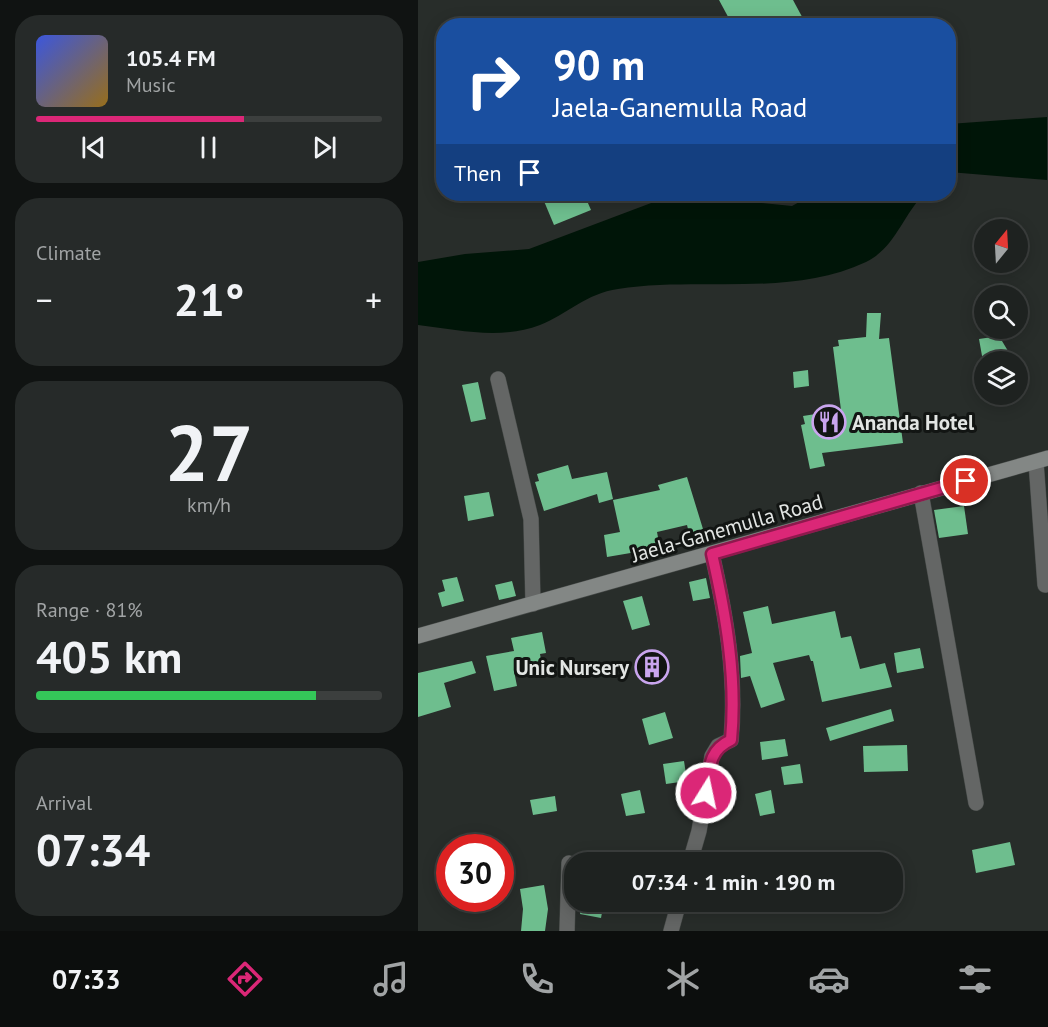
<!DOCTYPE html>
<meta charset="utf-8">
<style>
body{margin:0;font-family:"PT Sans",sans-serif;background:#262a29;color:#f1f3f6;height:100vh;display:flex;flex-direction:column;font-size:22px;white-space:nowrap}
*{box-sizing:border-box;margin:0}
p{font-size:20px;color:#a1a4a5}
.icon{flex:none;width:33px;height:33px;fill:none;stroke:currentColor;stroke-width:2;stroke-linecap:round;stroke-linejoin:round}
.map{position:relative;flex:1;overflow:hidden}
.details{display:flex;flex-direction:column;gap:15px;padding:15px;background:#101312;width:418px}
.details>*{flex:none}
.hud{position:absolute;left:18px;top:18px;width:520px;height:183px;border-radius:24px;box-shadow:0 3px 15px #0003,0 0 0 2px #3c3f3e;background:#1a4fa0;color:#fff;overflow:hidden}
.needle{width:39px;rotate:18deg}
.controls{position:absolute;left:556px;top:219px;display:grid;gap:12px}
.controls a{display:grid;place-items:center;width:54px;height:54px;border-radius:50%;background:#1e2220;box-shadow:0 3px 15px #0003,0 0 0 2px #3c3f3e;font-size:30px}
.speed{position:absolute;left:18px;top:834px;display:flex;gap:12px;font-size:30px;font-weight:700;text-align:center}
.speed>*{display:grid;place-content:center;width:78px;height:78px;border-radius:50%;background:#1e2220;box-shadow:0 3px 15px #0003,0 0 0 2px #3c3f3e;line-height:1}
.speed .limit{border:9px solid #d22;background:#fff;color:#111}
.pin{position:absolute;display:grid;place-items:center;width:51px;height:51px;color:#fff;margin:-26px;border:3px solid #fff;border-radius:50%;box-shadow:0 2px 6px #0007}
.me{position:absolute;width:66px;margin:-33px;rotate:10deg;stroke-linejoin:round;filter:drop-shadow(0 0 4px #0008)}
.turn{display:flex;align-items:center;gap:21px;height:126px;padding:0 18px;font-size:27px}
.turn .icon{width:78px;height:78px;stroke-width:2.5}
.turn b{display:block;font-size:42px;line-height:51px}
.then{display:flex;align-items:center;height:57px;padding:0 18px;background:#0003;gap:12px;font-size:22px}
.big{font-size:45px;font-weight:700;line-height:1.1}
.details .widget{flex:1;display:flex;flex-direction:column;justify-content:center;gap:9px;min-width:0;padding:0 21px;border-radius:24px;background:#262a29}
.details .dial{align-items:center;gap:0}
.dial b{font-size:78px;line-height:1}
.song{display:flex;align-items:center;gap:18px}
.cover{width:72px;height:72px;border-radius:9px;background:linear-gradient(135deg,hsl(230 70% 55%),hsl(40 70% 35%))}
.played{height:6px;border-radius:3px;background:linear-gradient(90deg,#db2777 60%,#3c3f3e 60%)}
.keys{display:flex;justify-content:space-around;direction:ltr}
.heat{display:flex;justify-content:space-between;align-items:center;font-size:33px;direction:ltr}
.charge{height:9px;border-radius:4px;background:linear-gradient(90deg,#34c759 81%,#3c3f3e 0)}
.trip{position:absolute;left:146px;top:852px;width:339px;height:60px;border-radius:24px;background:#1e2220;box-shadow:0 3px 15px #0003,0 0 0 2px #3c3f3e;font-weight:700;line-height:60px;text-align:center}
.dock{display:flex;height:96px;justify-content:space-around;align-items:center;background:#0c0e0d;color:#a1a4a5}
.dock .icon{width:42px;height:42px}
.dock .selected{color:#db2777}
.dock b{font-size:27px;color:#f1f3f6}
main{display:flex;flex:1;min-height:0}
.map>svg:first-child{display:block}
</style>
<main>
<section class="details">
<div class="widget">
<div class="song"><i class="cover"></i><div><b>105.4 FM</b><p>Music</p></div></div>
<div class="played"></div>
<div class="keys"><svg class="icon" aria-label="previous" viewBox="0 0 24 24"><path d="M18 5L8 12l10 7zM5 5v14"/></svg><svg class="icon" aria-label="pause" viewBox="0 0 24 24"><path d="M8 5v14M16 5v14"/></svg><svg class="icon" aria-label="next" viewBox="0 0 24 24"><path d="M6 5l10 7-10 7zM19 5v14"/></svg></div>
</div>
<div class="widget"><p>Climate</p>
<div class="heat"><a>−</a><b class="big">21°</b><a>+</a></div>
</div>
<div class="widget dial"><b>27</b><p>km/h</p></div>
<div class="widget"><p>Range · 81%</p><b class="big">405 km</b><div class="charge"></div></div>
<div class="widget"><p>Arrival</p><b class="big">07:34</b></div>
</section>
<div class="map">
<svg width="630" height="931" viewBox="0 0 630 931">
<rect width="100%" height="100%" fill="#282d2a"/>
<g fill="#001508">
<polygon points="629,117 629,180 531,172 531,124"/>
<path d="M257,194L374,206L396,194H506C485,215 477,248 448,262C371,298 281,276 200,289C169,293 148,315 122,325C82,340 41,330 0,325V262L47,254L111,249Z"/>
</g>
<g fill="#6ebe8e">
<polygon points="301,0 375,0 389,26 315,26"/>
<polygon points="123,194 166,194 173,210 136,225"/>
<polygon points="449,313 463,313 461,339 471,338 485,443 404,453 407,466 392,469 383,425 387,424 385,416 423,410 415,347 421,346 420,340 448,337"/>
<polygon points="581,336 590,351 575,362 567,362 566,367 561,339"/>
<polygon points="390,370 391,386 376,388 375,372"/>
<polygon points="60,382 68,419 53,422 44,385"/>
<polygon points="150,465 154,479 189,472 195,499 181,503 179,494 126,511 117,482 121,481 119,474"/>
<polygon points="269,477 285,529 271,533 269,525 239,532 242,548 189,557 186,535 202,532 195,500 242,490 240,485"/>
<polygon points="71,492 76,516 50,521 46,496"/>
<polygon points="546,506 550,534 521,538 516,510"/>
<polygon points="39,577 46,601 24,607 20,593 27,591 24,580"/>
<polygon points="288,578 292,598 275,601 271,582"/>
<polygon points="94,581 98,596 81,600 77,585"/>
<polygon points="224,596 232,625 214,630 205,601"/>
<polygon points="350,606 354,624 417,611 423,638 433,636 442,669 467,663 474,687 404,702 395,661 393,661 391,655 355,663 367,700 343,708 332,676 323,678 322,656 334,653 325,612"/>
<polygon points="124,632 128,653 122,654 124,665 96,671 99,686 76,691 68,656 96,651 93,638"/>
<polygon points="502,648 506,668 479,673 476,653"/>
<polygon points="240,653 248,674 229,682 220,661"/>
<polygon points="54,661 58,673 26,683 33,707 0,717 0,673"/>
<polygon points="473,709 476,721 412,741 408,728"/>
<polygon points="247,712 255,738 231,745 224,719"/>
<polygon points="367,739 370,756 344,760 342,742"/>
<polygon points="489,745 490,771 446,772 445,746"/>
<polygon points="266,761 269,781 248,784 245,764"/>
<polygon points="382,764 385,783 366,785 363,767"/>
<polygon points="222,790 227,813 208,816 203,794"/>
<polygon points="353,790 357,813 342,816 337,794"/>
<polygon points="137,796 139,811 115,815 112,800"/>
<polygon points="592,842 597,865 558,873 554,850"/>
<polygon points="126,885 130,909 127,931 103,931 105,909 102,889"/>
<polygon points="164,902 186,902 183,918 162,914"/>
</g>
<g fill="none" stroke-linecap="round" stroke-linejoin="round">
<g stroke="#464a48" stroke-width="16">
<g id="minor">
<polyline points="80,379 113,519 115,604"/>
<polyline points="618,462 627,585"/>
<polyline points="503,493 558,803"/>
<path d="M272,862L281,831L294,756L300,746L313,740C319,678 308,615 294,554"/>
<polyline points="149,931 151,863"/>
<polyline points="253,931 261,902"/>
</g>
</g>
<g stroke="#464a48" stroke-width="16">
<polyline id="secondary" points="0,636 630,458"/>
</g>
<use href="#minor" stroke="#646665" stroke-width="15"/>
<use href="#secondary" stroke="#838785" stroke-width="15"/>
</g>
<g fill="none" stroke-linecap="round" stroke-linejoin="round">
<g stroke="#8e194d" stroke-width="15">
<path id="route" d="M288,793C292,770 289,751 313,740C319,678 308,615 294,554L548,481"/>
</g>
<use href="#route" stroke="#db2777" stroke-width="10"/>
</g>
<defs>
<g id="restaurant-ring" transform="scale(1.725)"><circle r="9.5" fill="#121513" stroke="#c9a5ee" stroke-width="1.5"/><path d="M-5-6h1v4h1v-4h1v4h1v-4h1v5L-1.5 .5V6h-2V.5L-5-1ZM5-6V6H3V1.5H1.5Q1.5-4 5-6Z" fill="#c9a5ee"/></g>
<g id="building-ring" transform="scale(1.725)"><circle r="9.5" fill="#121513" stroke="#c9a5ee" stroke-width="1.5"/><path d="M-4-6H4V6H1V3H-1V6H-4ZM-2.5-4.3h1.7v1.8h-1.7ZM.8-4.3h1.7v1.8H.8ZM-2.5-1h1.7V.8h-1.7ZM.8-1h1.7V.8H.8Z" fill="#c9a5ee"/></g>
</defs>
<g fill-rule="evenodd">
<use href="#restaurant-ring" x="411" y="422"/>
<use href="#building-ring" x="234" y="667"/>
</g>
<g text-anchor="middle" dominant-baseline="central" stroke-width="6" stroke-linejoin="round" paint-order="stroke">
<g font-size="21" font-weight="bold" fill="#e2e5e3" stroke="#121513" text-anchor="start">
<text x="434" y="422">Ananda Hotel</text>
<text x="211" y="667" text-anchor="end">Unic Nursery</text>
</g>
<g font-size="21" fill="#e2e5e3" stroke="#121513">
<text transform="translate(309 528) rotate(-16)">Jaela-Ganemulla Road</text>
</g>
</g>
</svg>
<div class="controls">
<a><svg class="needle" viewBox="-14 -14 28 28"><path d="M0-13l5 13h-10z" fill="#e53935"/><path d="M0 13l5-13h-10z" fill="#a1a4a5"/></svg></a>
<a><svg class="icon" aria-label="search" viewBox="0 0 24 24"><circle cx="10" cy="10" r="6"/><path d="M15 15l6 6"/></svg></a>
<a><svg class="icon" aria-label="layers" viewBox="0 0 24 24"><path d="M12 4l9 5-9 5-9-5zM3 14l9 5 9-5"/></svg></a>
</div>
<div class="speed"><div class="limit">30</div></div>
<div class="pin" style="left:548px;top:481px;background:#d93025"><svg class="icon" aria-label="arrive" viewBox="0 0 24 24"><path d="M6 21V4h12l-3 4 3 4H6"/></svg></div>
<svg class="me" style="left:288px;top:793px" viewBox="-20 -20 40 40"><circle r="17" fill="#db2777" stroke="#fff" stroke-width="3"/><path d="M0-11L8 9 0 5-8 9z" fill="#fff"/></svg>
<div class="trip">07:34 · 1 min · 190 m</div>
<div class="hud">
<div class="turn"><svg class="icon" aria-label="right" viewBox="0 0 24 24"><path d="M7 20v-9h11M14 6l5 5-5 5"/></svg><div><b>90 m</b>Jaela-Ganemulla Road</div></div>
<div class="then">Then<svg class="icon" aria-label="arrive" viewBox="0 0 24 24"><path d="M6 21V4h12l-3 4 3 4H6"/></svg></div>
</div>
</div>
</main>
<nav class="dock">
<b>07:33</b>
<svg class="icon selected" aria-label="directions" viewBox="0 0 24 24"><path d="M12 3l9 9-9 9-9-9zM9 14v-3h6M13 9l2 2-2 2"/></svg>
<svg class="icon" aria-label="music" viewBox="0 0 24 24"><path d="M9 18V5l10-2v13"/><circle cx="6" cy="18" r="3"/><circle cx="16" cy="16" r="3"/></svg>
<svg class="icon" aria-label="phone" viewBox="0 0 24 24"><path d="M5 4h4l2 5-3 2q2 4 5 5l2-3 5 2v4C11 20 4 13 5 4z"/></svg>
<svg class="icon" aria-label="climate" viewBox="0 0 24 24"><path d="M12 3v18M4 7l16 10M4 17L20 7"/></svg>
<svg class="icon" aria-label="car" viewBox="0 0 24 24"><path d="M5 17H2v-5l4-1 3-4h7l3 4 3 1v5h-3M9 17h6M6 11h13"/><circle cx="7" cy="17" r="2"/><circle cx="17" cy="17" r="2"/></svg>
<svg class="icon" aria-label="filters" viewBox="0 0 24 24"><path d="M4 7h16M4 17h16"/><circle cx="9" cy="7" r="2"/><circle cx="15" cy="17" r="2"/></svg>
</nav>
